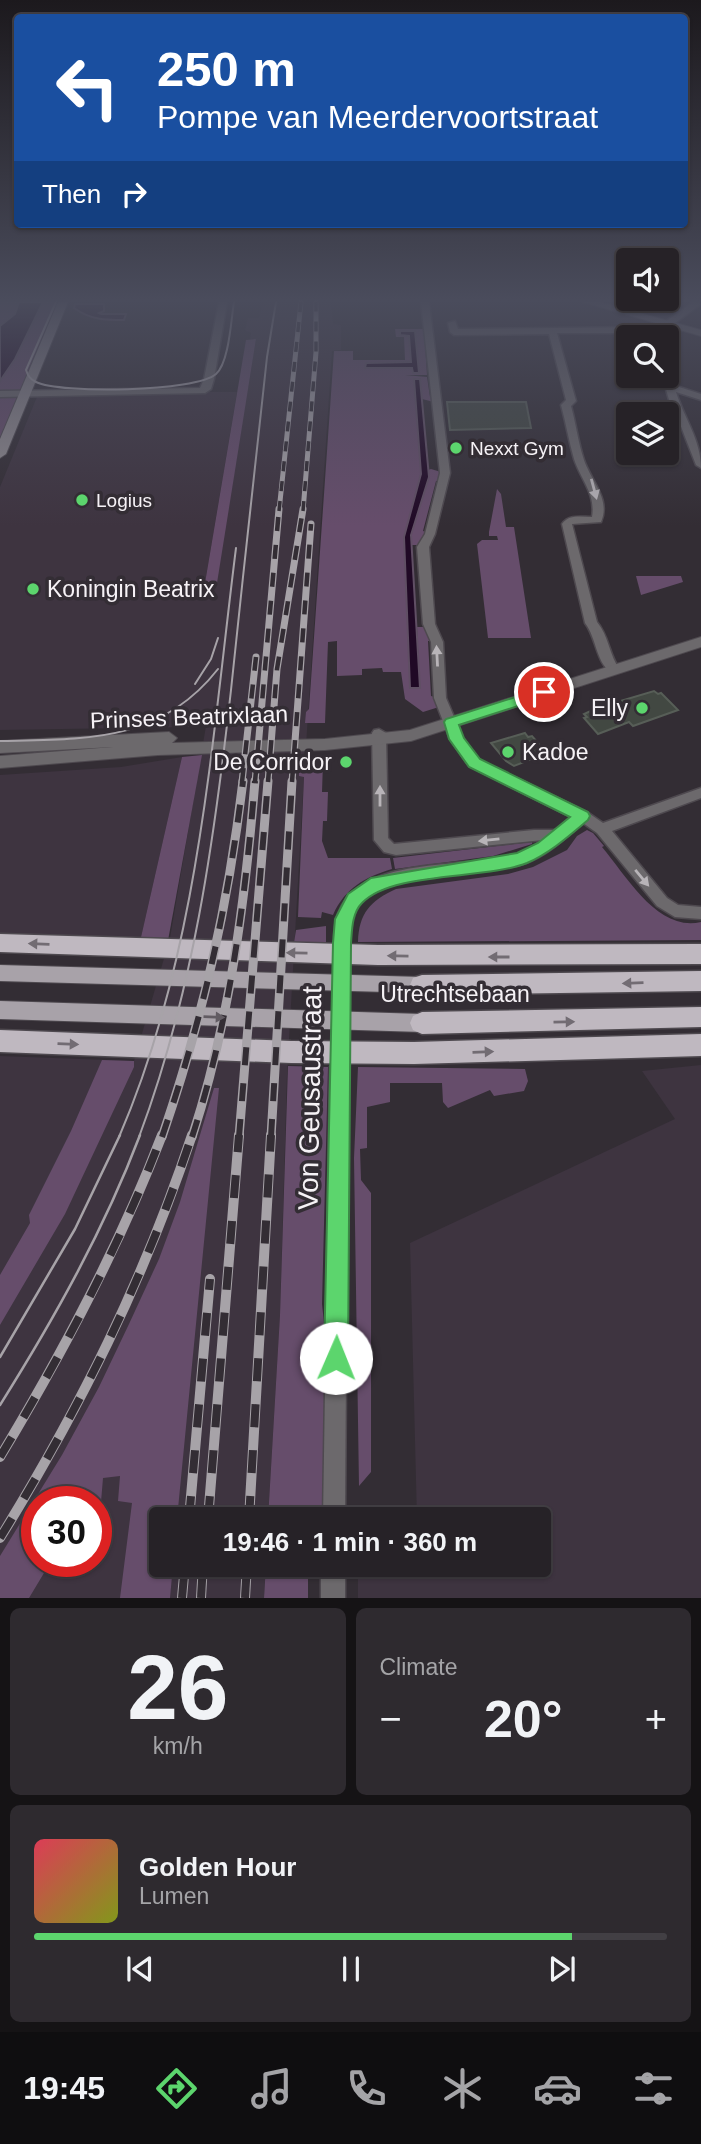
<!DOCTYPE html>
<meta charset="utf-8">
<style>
body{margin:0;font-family:Helvetica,sans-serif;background:#2e2a2f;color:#f1f3f6;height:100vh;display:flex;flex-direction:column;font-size:26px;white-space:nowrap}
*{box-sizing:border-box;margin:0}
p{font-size:23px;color:#a4a4a7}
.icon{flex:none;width:38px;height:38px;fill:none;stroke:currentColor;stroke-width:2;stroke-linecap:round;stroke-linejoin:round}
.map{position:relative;height:1598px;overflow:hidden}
.drawer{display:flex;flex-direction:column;gap:10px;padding:10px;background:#151315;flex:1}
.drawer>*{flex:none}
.banner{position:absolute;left:14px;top:14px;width:674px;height:214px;border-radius:7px;box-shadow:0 2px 5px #0004,0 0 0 2px #423f44;background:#1a4fa0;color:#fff;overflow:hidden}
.controls{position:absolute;left:616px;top:248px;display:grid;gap:14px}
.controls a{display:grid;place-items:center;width:63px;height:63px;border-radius:7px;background:#262227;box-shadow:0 2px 5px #0004,0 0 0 2px #423f44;font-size:35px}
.speed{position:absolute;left:21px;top:1486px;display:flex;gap:14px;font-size:35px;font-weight:700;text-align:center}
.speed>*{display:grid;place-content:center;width:91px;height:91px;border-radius:50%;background:#262227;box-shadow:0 2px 5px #0004,0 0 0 2px #423f44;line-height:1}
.speed .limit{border:10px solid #d22;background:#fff;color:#111}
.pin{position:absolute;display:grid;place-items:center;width:60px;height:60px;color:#fff;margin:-30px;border:4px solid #fff;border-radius:50%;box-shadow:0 2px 7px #0007}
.me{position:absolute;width:77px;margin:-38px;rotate:1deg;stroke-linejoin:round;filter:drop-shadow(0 0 5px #0008)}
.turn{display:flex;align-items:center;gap:24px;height:147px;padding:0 28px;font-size:32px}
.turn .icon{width:91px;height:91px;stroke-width:2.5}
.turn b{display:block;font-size:49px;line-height:60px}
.then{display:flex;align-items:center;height:66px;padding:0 28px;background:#0003;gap:14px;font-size:26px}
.big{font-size:52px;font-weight:800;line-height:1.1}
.drawer .tile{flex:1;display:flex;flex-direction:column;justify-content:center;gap:10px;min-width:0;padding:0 24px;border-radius:10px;background:#2e2a2f}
.drawer .dial{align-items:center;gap:0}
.dial b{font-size:91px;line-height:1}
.song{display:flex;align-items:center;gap:21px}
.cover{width:84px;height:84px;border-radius:10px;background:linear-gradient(135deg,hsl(350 70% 55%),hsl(70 70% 35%))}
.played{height:7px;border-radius:4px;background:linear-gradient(90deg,#5cd56d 85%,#423f44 85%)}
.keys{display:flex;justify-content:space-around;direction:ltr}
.heat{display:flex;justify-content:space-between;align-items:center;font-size:38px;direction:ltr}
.drawer .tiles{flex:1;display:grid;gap:10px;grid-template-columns:1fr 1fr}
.tile:last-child{grid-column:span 2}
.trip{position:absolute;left:149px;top:1507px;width:402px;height:70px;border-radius:7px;background:#262227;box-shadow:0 2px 5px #0004,0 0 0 2px #423f44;font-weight:800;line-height:70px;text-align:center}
.menu{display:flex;height:112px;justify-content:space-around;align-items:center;background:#0f0e10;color:#a4a4a7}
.menu .icon{width:49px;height:49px}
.menu .selected{color:#5cd56d}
.menu b{font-size:32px;color:#f1f3f6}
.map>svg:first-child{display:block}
</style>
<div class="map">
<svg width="701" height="1598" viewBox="0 0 701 1598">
<rect width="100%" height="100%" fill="#332d34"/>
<g fill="#3e3440" fill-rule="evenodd">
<path d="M263,302H331L333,324L341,325V350L332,351L304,776L287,1075L280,1315L268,1519H161V1564L266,1565L264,1598H0V1056L134,1061L170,938L207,720L191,719L189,727L0,730V487L39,392H237L205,583L249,383L256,340L250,339L251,333L245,330L248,318H259ZM37,1502H96V1561H37Z"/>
<polygon points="182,757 139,946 0,942 0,775 121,767"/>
<polygon points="701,1065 701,1598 358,1598 358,1565 539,1564 539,1519 417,1519 410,1243 675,1119 642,1071"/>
</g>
<g fill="#664d6b">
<polygon points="0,302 59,302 0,441"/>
<polygon points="395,329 424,329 427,375 405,375 427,377 430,397 433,397 434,402 422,399 420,380 414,380 421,474 404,537 410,688 420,688 417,627 425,627 432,641 428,641 431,696 435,697 439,707 423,712 405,699 401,672 383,672 382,668 362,669 362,675 337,676 337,641 328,642 325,723 305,723 306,712 309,709 334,351 353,351 353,360 405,360 404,337 396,337"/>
<polygon points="256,339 217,583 205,583 246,340"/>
<polygon points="431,469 441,472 440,481 436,481 423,531 426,532 419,545 412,545 411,535 429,477 428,470"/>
<polygon points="497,489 501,494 506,527 514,527 531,638 488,638 477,544 482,540 498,540 497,536 489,536 489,532"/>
<polygon points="636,576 681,576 683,582 641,595"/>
<polygon points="202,755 167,946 139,946 182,757"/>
<path d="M299,760L323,762L322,792H328L327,821H323L322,841L328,858H390L392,869C365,877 345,888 333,915L322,912L321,918L298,917L304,777L299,776Z"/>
<path d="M587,830L593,833L604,846L602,847C628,878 658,932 701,922V940L358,942C359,913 370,901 396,889L508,874L533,867L567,850L577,836Z"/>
<polygon points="532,842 532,844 493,856 395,869 393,858"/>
<polygon points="326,926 326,942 294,943 296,930"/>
<polygon points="102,1060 134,1061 134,1067 65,1214 0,1325 0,1275 30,1223 29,1215 71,1131"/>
<polygon points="288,1066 328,1067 322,1304 324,1323 329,1328 325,1519 268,1519 280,1315"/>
<polygon points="358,1067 525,1069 528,1081 524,1091 494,1096 490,1090 448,1108 443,1102 442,1083 390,1083 390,1102 367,1107 367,1148 360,1149 361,1180 371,1193 371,1472 359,1486 354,1158"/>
<polygon points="214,1088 219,1088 177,1519 161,1519 161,1564 173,1565 170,1598 120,1598 132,1503 118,1501 120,1476 103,1478 101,1502 37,1502 37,1543 30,1555 47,1568 29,1598 0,1598 0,1556 62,1455 99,1387 129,1324 159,1259 180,1202"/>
<polygon points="266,1565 308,1565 308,1598 264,1598"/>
</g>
<g fill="#200925" stroke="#604f64" stroke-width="2">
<polygon points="19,302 43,302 15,359 0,381 0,326 15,314"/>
<path d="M75,304H104V311L99,313L101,314H126L124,320C105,320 91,320 74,308Z"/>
<polygon points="400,331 415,331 419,373 413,373 412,368 365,368 366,363 411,362 409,336 400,335"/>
<polygon points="414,379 420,379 429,477 411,535 420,688 410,688 404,537 421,474"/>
</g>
<g fill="#424842" stroke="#575e57" stroke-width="2">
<polygon points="447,402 526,402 531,428 450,430"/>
<polygon points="654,691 658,694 661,693 678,710 633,726 629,722 598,734 584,718 587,717 584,714 597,708"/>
<polygon points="525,733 528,737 532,736 547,753 514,766 506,761 491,743"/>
</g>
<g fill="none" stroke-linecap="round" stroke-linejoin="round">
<g stroke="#4e494f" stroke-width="3">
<g id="minor">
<polygon points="219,302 227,302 214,379 211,389 205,393 0,397 0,391 200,388 204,379"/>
<path d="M421,302H429L450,473L435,534L429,547L435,624L443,642L446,698L463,738L479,760L587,812L603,823L701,788V798L612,831L667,898L678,905L701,907V919L675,917L657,906L597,833L583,823C565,838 548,855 526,863C483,878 377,867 354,911C348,922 353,936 348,947L342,949L336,947C333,939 334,930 336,921C351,852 469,870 519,854C528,851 536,845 543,840L396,855L384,852L374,840L372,733L374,730L379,729L386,733L388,838L394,844L534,830H556L571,817L469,766L450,739L434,698L431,642L423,624L417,547L425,534L440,473Z"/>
<path d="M693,302L701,304L671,326L648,333H557L576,401L571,406C576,424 578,442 584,460C591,481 611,499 601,522L572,524L597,622C609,636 609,655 620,670L614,674C596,666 597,638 585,623L562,524C569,514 581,517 592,517C596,494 581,480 574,459C569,442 566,423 561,405L566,400L549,334L454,335L450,332L448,323L455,321L458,329L647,327L665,322Z"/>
<path d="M667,373L670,376L673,385L701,394V400L676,392C684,418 701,440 701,468L696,465L680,424L675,420L662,376H667Z"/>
<polygon points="339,1060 345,1062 348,1067 345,1519 323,1519 330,1067 333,1062"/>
<rect x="321" y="1564" width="24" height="34"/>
</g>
</g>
<g stroke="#4e494f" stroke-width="2">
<g id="tertiary">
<polygon points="583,302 600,302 701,330 701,336"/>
<polygon points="701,637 701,647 411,741 325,750 158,755 0,768 0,756 113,747 0,753 0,741 169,732 177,738 172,743 325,739 410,730"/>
</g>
</g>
<g stroke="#4e494f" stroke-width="2">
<polygon id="secondary" points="58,302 68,302 6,454 0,458 0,439"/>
</g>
<g stroke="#4e494f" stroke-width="2">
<g id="primary">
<polygon points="0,965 422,977 429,979 432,985 429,991 422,993 0,981"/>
<polygon points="0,1001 422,1014 429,1017 432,1023 429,1029 422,1032 0,1019"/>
</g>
</g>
<g stroke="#4e494f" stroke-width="3">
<g id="motorway">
<polygon points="0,934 378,945 701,944 701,964 378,965 0,952"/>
<polygon points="701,971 701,991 422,995 413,992 410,985 413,978 422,975"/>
<polygon points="701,1007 701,1027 422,1034 413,1030 410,1023 413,1016 422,1012"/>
<polygon points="0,1030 291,1041 414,1042 701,1034 701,1056 414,1064 291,1063 0,1052"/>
</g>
</g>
<use href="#minor" fill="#6c696c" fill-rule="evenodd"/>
<use href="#tertiary" fill="#6c696c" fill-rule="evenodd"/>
<use href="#secondary" fill="#8e898e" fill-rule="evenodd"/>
<use href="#primary" fill="#a8a2a9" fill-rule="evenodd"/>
<use href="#motorway" fill="#bfb8c0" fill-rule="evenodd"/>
<g stroke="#a7a3a8" stroke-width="2">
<path d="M56,302L26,370C28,376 30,379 36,382C60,394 196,392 216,374C229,363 231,320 234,302"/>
<polyline points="195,684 211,659 218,638"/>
<path d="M0,741C86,739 160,743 218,669"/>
<path d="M119,1137C199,952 211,745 236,548"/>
<path d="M139,1137C193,993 214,842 231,690C243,579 254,468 267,357L276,302"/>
</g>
<g stroke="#a7a3a8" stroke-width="2.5">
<polyline points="0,1357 75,1229 120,1135"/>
<path d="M0,1405C54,1319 104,1230 140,1135"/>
</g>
<g stroke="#a7a3a8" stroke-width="5">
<g id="rail-far3">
<polyline points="279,511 301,302"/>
<polyline points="303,511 316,352 316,302"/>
</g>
</g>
<g stroke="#a7a3a8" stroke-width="7">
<g id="rail-far2">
<polyline points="242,782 256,657"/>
<polyline points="255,782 279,509"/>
<polyline points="268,782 277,669 303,509"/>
<polyline points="292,782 311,524"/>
</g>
</g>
<g stroke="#a7a3a8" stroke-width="9">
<g id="rail-far1">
<path d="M162,1137C203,1017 228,907 243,781"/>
<path d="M192,1137C230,1021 245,901 255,781"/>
<polyline points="239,1137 268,781"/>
<polyline points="271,1137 292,781"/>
</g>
</g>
<g stroke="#a7a3a8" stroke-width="10">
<g id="rail">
<path d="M0,1457C62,1354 119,1248 162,1135"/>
<polyline points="189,1519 210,1279"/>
<polyline points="208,1519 239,1135"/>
<polyline points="249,1519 271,1135"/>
<path d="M0,1538C80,1408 144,1280 192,1135"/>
<polyline points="182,1598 185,1564"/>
<polyline points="201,1598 203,1564"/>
<polyline points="245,1598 247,1564"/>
</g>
</g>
<use href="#rail-far3" stroke="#332d34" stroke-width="3.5" stroke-dasharray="10" stroke-linecap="butt"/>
<use href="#rail-far2" stroke="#332d34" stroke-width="4.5" stroke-dasharray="14" stroke-linecap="butt"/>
<use href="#rail-far1" stroke="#332d34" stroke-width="6" stroke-dasharray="18" stroke-linecap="butt"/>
<use href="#rail" stroke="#332d34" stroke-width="8" stroke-dasharray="23" stroke-linecap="butt"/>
<g stroke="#4e494f" stroke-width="18" stroke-linecap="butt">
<polyline id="minor-bridge" points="339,1067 342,943"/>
</g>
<use href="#minor-bridge" stroke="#6c696c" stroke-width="16"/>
</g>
<defs><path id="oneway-solid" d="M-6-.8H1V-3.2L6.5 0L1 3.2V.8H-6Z" transform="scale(1.75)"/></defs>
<g fill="#b8b4b8">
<use href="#oneway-solid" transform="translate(594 489) rotate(75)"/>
<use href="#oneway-solid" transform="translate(437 656) rotate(-93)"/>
<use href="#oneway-solid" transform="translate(380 796) rotate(-90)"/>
<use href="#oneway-solid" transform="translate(489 840) rotate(174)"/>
<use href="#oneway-solid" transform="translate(642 878) rotate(50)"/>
</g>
<g fill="#726c73">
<use href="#oneway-solid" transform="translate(39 944) rotate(-178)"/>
<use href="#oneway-solid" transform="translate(297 953) rotate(-179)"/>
<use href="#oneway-solid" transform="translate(398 956) rotate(-179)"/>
<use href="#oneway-solid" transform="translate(499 957) rotate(180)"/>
<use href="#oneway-solid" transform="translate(633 983) rotate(178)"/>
<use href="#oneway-solid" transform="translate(564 1022) rotate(-1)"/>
<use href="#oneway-solid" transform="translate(68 1044) rotate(2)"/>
<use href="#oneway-solid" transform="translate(483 1052) rotate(-2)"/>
</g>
<use fill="#625c63" href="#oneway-solid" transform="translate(214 1017) rotate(2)"/>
<linearGradient id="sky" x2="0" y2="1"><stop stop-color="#1c191d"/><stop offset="0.57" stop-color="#4a4c5c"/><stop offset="1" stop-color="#4a4c5c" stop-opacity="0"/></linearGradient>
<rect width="701" height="526" fill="url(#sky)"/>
<path fill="#5cd56d" stroke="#3c8a47" stroke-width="2" d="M544,688L549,689L551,692L549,696L459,725L464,738L480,759L588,812L590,816L588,820C569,836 550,853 527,863C485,880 392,871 362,903C352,913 352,930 351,943L348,1358L344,1366L336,1370L328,1366L324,1358L333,943L335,919L348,894L371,878L517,853L538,843L570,817L469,767L449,739L444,722L446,719Z"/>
<g fill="#5cd56d" stroke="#332d34" stroke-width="2.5">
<circle cx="456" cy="448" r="7"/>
<circle cx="82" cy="500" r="7"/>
<circle cx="33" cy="589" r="7"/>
<circle cx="642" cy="708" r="7"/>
<circle cx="508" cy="752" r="7"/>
<circle cx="346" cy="762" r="7"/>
</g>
<g text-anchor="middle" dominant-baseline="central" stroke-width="7" stroke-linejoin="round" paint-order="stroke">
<g font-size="19" fill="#f6f2f6" stroke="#332d34" text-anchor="start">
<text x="470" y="448">Nexxt Gym</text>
<text x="96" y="500">Logius</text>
</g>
<g font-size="23" fill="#f6f2f6" stroke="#332d34" text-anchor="start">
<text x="47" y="589">Koningin Beatrix</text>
<text x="628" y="708" text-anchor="end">Elly</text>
<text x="522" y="752">Kadoe</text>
<text x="332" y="762" text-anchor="end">De Corridor</text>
</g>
<g font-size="23" fill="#f6f2f6" stroke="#332d34">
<text transform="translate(189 717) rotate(-2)">Prinses Beatrixlaan</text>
<text x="455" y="994">Utrechtsebaan</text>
</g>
<g font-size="28" fill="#f6f2f6" stroke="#332d34">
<text transform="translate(310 1098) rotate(-89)">Von Geusaustraat</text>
</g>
</g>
</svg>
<div class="controls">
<a><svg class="icon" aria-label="sound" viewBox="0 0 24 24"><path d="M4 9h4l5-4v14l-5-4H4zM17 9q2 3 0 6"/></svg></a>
<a><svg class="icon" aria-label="search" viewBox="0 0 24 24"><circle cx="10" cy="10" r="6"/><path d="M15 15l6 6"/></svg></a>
<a><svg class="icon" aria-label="layers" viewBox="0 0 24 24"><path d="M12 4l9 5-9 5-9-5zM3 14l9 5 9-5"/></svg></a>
</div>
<div class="speed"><div class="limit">30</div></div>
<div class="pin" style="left:544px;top:692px;background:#d93025"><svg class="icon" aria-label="arrive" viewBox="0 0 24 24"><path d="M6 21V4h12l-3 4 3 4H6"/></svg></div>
<svg class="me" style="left:336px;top:1358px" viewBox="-20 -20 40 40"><circle r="19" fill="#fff"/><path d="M0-13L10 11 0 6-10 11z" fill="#5cd56d"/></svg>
<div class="trip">19:46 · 1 min · 360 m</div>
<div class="banner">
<div class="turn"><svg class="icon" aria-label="left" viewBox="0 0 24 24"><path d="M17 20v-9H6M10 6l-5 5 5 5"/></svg><div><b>250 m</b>Pompe van Meerdervoortstraat</div></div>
<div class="then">Then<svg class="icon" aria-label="right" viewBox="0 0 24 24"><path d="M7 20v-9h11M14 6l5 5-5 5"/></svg></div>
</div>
</div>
<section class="drawer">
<div class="tiles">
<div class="tile dial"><b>26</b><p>km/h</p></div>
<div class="tile"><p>Climate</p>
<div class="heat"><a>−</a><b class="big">20°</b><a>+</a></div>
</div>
<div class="tile">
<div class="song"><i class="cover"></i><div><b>Golden Hour</b><p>Lumen</p></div></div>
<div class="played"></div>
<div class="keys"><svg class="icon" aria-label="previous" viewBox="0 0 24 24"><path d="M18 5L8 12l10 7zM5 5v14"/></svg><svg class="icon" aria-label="pause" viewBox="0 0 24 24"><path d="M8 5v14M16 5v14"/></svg><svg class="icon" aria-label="next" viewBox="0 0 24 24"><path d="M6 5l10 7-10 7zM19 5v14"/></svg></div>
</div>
</div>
</section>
<nav class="menu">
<b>19:45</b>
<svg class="icon selected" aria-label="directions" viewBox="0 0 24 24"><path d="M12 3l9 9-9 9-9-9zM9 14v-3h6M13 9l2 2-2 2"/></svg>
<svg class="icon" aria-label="music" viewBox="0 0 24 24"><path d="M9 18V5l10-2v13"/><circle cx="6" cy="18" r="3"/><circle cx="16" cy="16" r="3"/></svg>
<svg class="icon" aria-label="phone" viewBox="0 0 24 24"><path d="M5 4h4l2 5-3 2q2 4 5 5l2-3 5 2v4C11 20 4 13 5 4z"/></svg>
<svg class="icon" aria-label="climate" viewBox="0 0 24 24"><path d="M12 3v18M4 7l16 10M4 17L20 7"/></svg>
<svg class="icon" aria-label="car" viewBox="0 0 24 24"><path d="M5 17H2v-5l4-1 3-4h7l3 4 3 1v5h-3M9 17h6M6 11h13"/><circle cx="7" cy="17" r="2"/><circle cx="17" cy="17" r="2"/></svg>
<svg class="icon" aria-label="filters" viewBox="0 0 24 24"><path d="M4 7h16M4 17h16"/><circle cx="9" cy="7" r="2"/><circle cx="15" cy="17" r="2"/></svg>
</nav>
